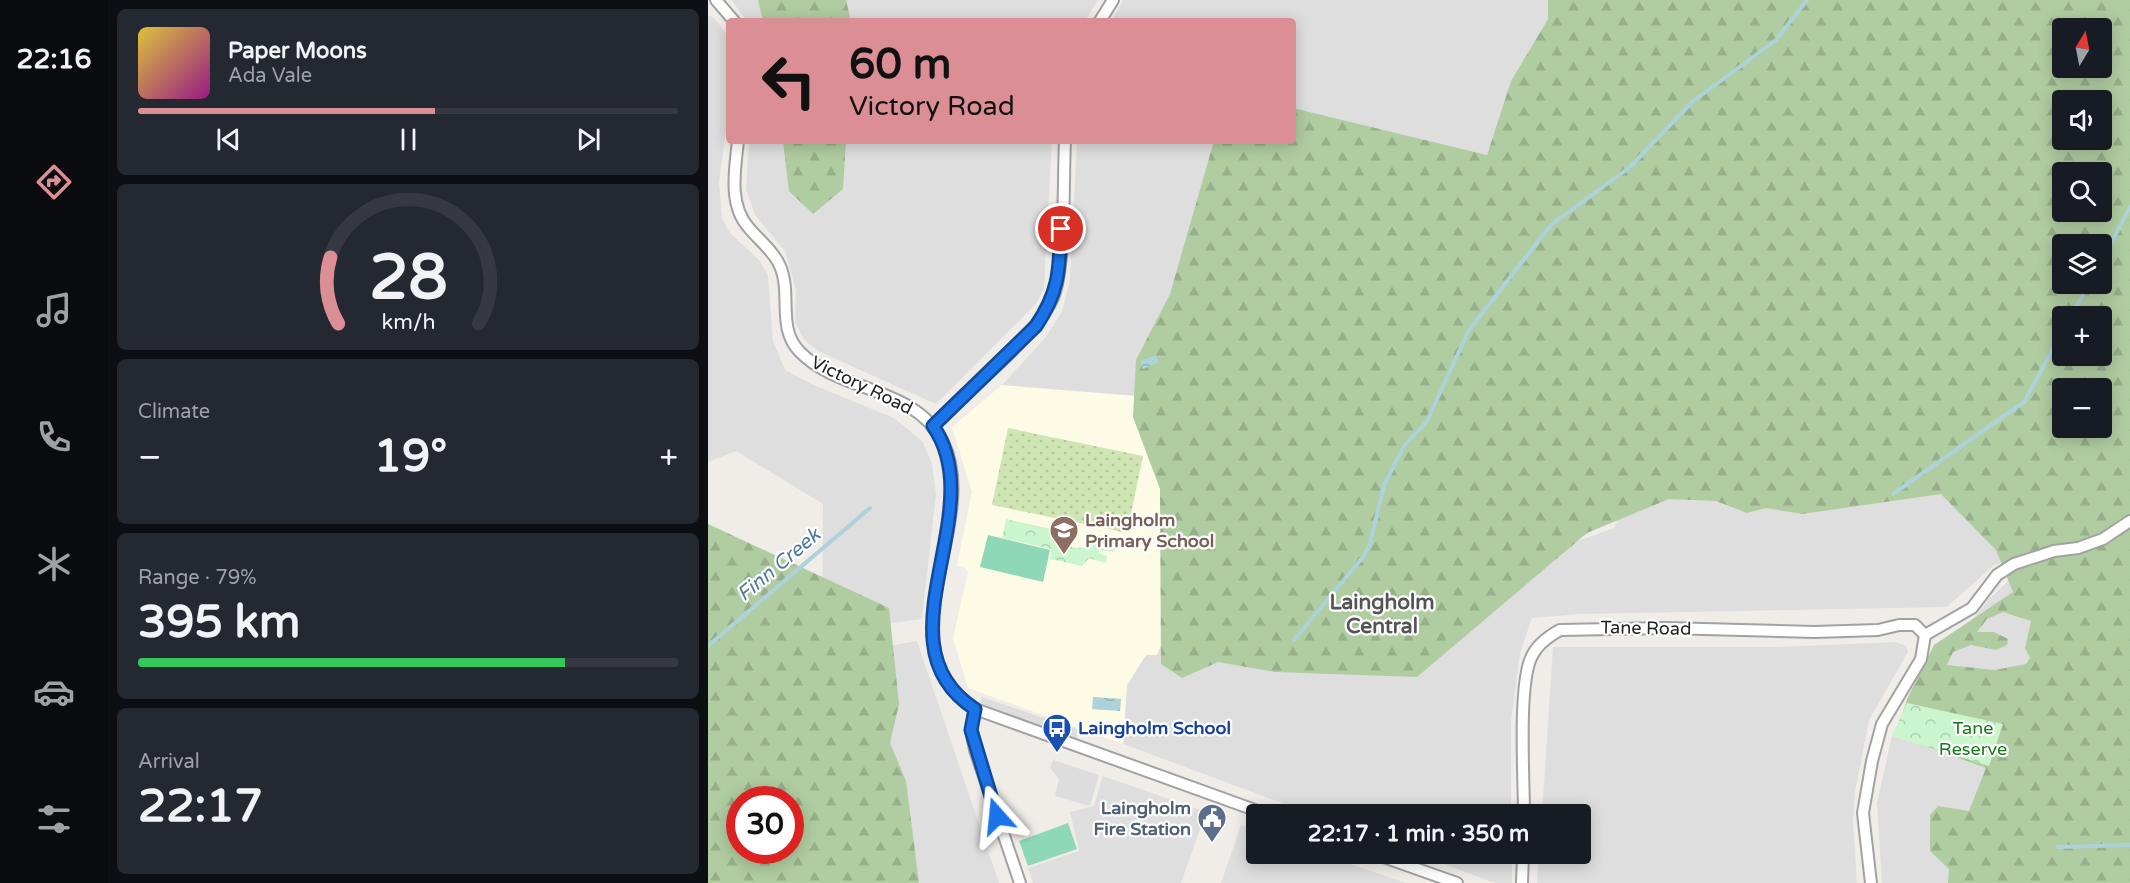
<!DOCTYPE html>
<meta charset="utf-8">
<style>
body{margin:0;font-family:"Varela Round",sans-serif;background:#242831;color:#f1f3f6;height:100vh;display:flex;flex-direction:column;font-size:22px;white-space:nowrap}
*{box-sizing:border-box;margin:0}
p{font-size:20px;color:#9ea1a6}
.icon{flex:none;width:33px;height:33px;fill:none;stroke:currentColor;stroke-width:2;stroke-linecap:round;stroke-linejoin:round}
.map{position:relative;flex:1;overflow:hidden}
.side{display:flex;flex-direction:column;gap:9px;padding:9px;background:#0d0f14;width:600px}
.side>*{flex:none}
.top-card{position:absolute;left:18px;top:18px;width:570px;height:126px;border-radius:6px;box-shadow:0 3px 15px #0003;background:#db8e93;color:#111;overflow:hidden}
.needle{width:39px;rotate:10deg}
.fabs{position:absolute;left:1344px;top:18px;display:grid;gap:12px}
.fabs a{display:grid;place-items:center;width:60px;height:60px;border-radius:6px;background:#171b24;box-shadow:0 3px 15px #0003;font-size:30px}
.speed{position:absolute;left:18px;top:786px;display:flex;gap:12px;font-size:30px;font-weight:700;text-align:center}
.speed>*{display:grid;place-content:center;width:78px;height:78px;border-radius:50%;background:#171b24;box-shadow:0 3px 15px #0003;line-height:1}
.speed .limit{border:9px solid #d22;background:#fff;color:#111}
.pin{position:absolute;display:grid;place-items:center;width:51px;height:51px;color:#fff;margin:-26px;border:3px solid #fff;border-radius:50%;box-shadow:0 2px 6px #0007}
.me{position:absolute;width:66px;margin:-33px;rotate:342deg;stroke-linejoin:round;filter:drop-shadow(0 0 4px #0008)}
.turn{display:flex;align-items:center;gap:21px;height:126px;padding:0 24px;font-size:27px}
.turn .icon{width:78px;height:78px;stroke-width:2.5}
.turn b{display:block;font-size:42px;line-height:51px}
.big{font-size:45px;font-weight:800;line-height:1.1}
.side .widget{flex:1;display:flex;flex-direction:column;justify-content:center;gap:9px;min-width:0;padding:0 21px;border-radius:9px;background:#242831}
.side .dial{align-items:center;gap:0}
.dial svg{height:156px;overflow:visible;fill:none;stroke:#363941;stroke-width:7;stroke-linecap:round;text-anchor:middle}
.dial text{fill:#f1f3f6;stroke:none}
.song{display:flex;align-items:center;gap:18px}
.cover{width:72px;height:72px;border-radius:9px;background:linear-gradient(135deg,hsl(50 70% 55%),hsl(310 70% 35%))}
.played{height:6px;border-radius:3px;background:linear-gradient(90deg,#db8e93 55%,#363941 55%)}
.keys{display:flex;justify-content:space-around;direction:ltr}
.heat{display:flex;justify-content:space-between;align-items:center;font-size:33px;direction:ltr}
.charge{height:9px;border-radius:4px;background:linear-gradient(90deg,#34c759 79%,#363941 0)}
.trip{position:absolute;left:538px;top:804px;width:345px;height:60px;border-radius:6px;background:#171b24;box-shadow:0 3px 15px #0003;font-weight:800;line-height:60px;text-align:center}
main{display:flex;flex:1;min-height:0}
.dock{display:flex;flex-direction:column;width:108px;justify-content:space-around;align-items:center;background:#090b0e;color:#9ea1a6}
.dock .icon{width:42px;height:42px}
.dock .on{color:#db8e93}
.dock b{font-size:27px;color:#f1f3f6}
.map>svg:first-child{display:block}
</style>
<main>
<nav class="dock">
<b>22:16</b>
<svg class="icon on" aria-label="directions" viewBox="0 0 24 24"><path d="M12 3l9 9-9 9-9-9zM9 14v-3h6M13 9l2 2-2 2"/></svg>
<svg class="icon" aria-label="music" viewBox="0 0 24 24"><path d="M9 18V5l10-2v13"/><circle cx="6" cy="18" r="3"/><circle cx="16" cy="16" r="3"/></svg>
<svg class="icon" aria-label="phone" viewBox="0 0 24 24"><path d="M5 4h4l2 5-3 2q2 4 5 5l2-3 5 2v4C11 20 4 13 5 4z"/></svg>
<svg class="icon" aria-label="climate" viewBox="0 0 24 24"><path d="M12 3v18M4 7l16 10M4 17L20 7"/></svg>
<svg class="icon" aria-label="car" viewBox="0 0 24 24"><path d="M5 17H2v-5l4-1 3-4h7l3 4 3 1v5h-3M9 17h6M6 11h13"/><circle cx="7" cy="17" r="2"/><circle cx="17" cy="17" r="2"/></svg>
<svg class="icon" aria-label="filters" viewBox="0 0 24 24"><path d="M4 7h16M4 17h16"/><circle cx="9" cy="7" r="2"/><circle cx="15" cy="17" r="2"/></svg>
</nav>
<section class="side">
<div class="widget">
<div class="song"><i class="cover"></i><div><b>Paper Moons</b><p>Ada Vale</p></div></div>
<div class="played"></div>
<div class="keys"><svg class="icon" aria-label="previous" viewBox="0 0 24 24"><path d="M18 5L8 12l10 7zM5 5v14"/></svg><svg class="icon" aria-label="pause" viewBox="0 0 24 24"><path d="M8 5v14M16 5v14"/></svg><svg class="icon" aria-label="next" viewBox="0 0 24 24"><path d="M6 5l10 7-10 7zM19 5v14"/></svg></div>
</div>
<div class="widget dial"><svg viewBox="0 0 100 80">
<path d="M14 69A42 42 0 1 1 86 69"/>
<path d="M14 69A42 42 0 0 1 10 35" stroke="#db8e93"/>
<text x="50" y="56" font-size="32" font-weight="700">28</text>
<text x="50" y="72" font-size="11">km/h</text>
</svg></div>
<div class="widget"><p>Climate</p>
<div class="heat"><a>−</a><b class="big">19°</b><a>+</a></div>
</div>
<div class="widget"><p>Range · 79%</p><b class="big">395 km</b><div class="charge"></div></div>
<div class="widget"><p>Arrival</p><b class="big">22:17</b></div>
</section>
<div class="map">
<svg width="1422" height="883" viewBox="0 0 1422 883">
<defs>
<pattern id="grass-dots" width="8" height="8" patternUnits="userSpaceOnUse" patternTransform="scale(1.5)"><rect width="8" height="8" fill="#cfe5b4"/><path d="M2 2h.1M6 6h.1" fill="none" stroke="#b1c49a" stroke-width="1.8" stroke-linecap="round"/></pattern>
<pattern id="forest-firs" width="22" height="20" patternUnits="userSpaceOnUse" patternTransform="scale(1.5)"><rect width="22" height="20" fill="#b0cca1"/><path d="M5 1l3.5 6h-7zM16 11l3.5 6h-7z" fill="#97af8a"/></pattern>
<pattern id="park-crowns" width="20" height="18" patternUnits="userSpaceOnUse" patternTransform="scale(1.5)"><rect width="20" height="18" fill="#cbf5cc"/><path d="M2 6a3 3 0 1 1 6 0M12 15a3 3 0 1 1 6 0" fill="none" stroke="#aed2af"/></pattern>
<pattern id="water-waves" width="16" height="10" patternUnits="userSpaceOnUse" patternTransform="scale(1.5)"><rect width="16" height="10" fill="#add2da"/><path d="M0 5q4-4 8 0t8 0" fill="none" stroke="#95b4bb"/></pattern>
</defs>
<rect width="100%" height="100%" fill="#f0ede9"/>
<g fill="#dfdede">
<polygon points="23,0 390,0 377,21 39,21"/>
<polygon points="415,0 840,0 840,19 803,81 779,155 585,108 585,21 403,21"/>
<polygon points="0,15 6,18 21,37 21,109 11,182 14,218 22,233 52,261 60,276 65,341 77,370 103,384 186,418 215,442 224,464 228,494 214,619 114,633 115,504 28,451 0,462"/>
<polygon points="41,141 344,141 336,288 328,304 228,404 112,352 96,340 87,321 88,290 77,251 47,215 38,189"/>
<polygon points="369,141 506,141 504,150 768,578 906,528 1015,288 1256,474 1330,546 1285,566 1239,607 872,614 824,618 812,653 803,722 803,814 604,814 415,744 419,685 438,655 294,385 337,338 354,312 362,279"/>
<polygon points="1359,561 1319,686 1202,697 1281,599 1312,570"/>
<polygon points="209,641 291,883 187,883 113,657"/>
<polygon points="1188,642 1198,646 1200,652 1161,720 1147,792 1145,821 1149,883 829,883 831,854 873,854 873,814 834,814 845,647 1067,647"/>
<polygon points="1184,736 1281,766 1245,883 1174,883 1169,803"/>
<polygon points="395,776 498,812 473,883 325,883 320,868 371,851 362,812 386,806"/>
<polygon points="533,825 549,830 549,854 614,854 698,883 513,883"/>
<polygon points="708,854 804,854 804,883 787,883"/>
</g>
<polygon fill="#fdfbe5" points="294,385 466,399 456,639 449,655 438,655 419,685 415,744 260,688 245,638 260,572 257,568 249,566 264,492 244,427"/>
<polygon fill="url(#grass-dots)" points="300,428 435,456 419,533 284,505"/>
<g fill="url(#forest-firs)" fill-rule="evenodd">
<polygon points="50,0 138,0 143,21 55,21"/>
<path d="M840,0H1422V883H1240L1241,869L1222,851V815L1230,806L1261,811L1278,768L1187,735L1200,697L1226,645L1305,592L1288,550L1233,494L1094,514L1058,508L1039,513L1008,501L961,499L879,533L709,677L567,672L510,662L474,678L453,664L452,489L425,417L428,360L462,294L506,141H585V108L779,155L803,81L840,19ZM1354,28H1394V68H1354ZM1354,100H1394V140H1354ZM1354,172H1394V212H1354ZM1354,244H1394V284H1354ZM1354,316H1394V356H1354ZM1354,388H1394V428H1354ZM1295,612L1323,621L1317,648L1322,658L1318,664L1287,670L1239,665L1245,652L1263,645L1288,650L1299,645L1300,639L1286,632H1269L1279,619Z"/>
<polygon points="75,141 138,141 135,189 105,214 81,191"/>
<path d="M0,524L181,608L191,704L182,743L198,781L211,883H0ZM32,800H82V850H32Z"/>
</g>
<g fill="url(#park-crowns)">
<path d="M298,519L348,530L347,538C356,548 369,549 383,547L385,534L408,538L406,552L391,550V553L399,556L398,563L381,558L374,566L342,559L343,549L294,538Z"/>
<polygon points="1199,703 1295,724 1281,766 1184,736"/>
</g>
<g fill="#8ed8b8">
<polygon points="280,535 342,550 335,582 272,567"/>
<polygon points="360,823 369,849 320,866 311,841"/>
</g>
<g fill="#ddd">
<polygon points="274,697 371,730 369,738 272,704"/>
<polygon points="345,760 391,775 382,806 347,796 351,779 342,768"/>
</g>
<g fill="url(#water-waves)">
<polygon points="448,355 451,362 435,369 432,361"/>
<polygon points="385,697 413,699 412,711 384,709"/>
</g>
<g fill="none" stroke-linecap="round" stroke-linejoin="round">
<g stroke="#add2da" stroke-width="4">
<polyline points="1394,260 1422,207"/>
<polyline points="1363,316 1381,284"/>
<polyline points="1185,494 1316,402 1354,332"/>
<polyline points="586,640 655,557 662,544 676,485 696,446 719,421 761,330 843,225 922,167 984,102 1068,40 1099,0"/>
<polyline points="0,646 162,508"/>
<polyline points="1350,847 1422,845"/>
</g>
<g stroke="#a2a2a2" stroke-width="14">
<g id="minor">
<polyline points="8,0 26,21"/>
<polyline points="392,21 405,0"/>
<path d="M30,141C27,169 20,205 41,228C51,240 63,249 70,262C86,291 67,327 92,352C132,393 207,386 235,442C275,524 170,646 267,709L558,814"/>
<path d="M225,426C259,388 323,343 344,300C358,272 355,177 357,141"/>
<polyline points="1217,635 1264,608 1289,575 1306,564 1346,551 1370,548 1395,539 1422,521"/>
<polyline points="267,709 263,730 267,750 312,883"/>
<path d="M816,814C816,779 810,687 823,658C828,646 841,636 852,630L957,628L1106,632L1170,630L1191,625H1207L1217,635L1213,659L1174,724L1164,761L1155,813L1163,883"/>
<polyline points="667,854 749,883"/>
<polyline points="814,883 815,854"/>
</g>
</g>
<use href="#minor" stroke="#fff" stroke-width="10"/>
</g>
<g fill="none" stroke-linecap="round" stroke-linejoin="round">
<g stroke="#114b97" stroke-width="15">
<path id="route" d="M289,816L263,730L267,709C166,644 285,512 225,426L328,326C352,290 351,270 353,229"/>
</g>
<use href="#route" stroke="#1a73e8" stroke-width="10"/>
</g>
<defs>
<g id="school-pin" transform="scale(1.5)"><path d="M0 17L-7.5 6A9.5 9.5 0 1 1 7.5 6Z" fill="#8d6e63" stroke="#fff"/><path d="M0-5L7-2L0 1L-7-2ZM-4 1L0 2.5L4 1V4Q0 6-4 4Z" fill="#fff"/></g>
<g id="bus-pin" transform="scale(1.5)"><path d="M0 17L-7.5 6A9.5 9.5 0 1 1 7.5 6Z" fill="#1a4fb4" stroke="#fff"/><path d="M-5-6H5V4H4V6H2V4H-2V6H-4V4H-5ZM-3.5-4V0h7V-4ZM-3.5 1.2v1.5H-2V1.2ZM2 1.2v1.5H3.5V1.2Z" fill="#fff"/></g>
<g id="civic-pin" transform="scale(1.5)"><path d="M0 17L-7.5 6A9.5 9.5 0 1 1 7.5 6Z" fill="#5c6f8a" stroke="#fff"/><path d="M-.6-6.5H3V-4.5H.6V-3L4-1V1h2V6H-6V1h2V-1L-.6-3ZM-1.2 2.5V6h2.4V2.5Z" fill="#fff"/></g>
</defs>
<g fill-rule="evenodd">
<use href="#school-pin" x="356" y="530"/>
<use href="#bus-pin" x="349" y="728"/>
<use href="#civic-pin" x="504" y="818"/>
</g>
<g text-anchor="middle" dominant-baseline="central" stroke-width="4.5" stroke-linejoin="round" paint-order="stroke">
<g font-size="18" fill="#212121" stroke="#fff">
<text transform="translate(154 385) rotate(26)">Victory Road</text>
<text transform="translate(938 628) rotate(1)">Tane Road</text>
</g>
<g font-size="18" font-weight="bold" fill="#785e54" stroke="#fff" text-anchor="start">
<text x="377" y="520">Laingholm<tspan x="377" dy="21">Primary School</tspan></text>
</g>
<g font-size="18" font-weight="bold" fill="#164399" stroke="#fff" text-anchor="start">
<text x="370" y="728">Laingholm School</text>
</g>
<g font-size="18" fill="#167819" stroke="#fff">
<text x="1265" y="728">Tane<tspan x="1265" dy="21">Reserve</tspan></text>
</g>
<g font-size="18" font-weight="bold" fill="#4e5e75" stroke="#fff" text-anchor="end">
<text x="483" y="808">Laingholm<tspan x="483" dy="21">Fire Station</tspan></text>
</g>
<g font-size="20" font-style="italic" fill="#4e789a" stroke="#fff">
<text transform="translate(71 565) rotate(-40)">Finn Creek</text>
</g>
<g font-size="21" font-weight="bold" fill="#545454" stroke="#fff">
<text x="674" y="602">Laingholm<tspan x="674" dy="24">Central</tspan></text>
</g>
</g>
</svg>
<div class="fabs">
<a><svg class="needle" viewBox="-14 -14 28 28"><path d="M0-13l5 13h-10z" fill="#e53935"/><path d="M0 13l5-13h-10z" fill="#9ea1a6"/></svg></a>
<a><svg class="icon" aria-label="sound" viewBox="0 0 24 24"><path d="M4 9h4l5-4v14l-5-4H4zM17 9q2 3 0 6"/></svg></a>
<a><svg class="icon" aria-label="search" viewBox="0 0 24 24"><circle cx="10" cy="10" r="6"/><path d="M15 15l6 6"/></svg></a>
<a><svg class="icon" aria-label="layers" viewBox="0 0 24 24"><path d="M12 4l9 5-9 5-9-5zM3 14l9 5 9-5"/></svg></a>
<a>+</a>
<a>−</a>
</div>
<div class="speed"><div class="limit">30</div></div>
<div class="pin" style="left:353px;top:229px;background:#d93025"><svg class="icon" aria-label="arrive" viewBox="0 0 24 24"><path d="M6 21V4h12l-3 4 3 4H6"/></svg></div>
<svg class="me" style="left:289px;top:816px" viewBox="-20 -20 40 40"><path d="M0-17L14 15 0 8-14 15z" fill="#1a73e8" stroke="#fff" stroke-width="4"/></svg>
<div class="trip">22:17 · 1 min · 350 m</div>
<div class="top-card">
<div class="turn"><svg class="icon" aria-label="left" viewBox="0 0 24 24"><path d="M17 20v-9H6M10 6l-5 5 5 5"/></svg><div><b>60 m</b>Victory Road</div></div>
</div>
</div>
</main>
